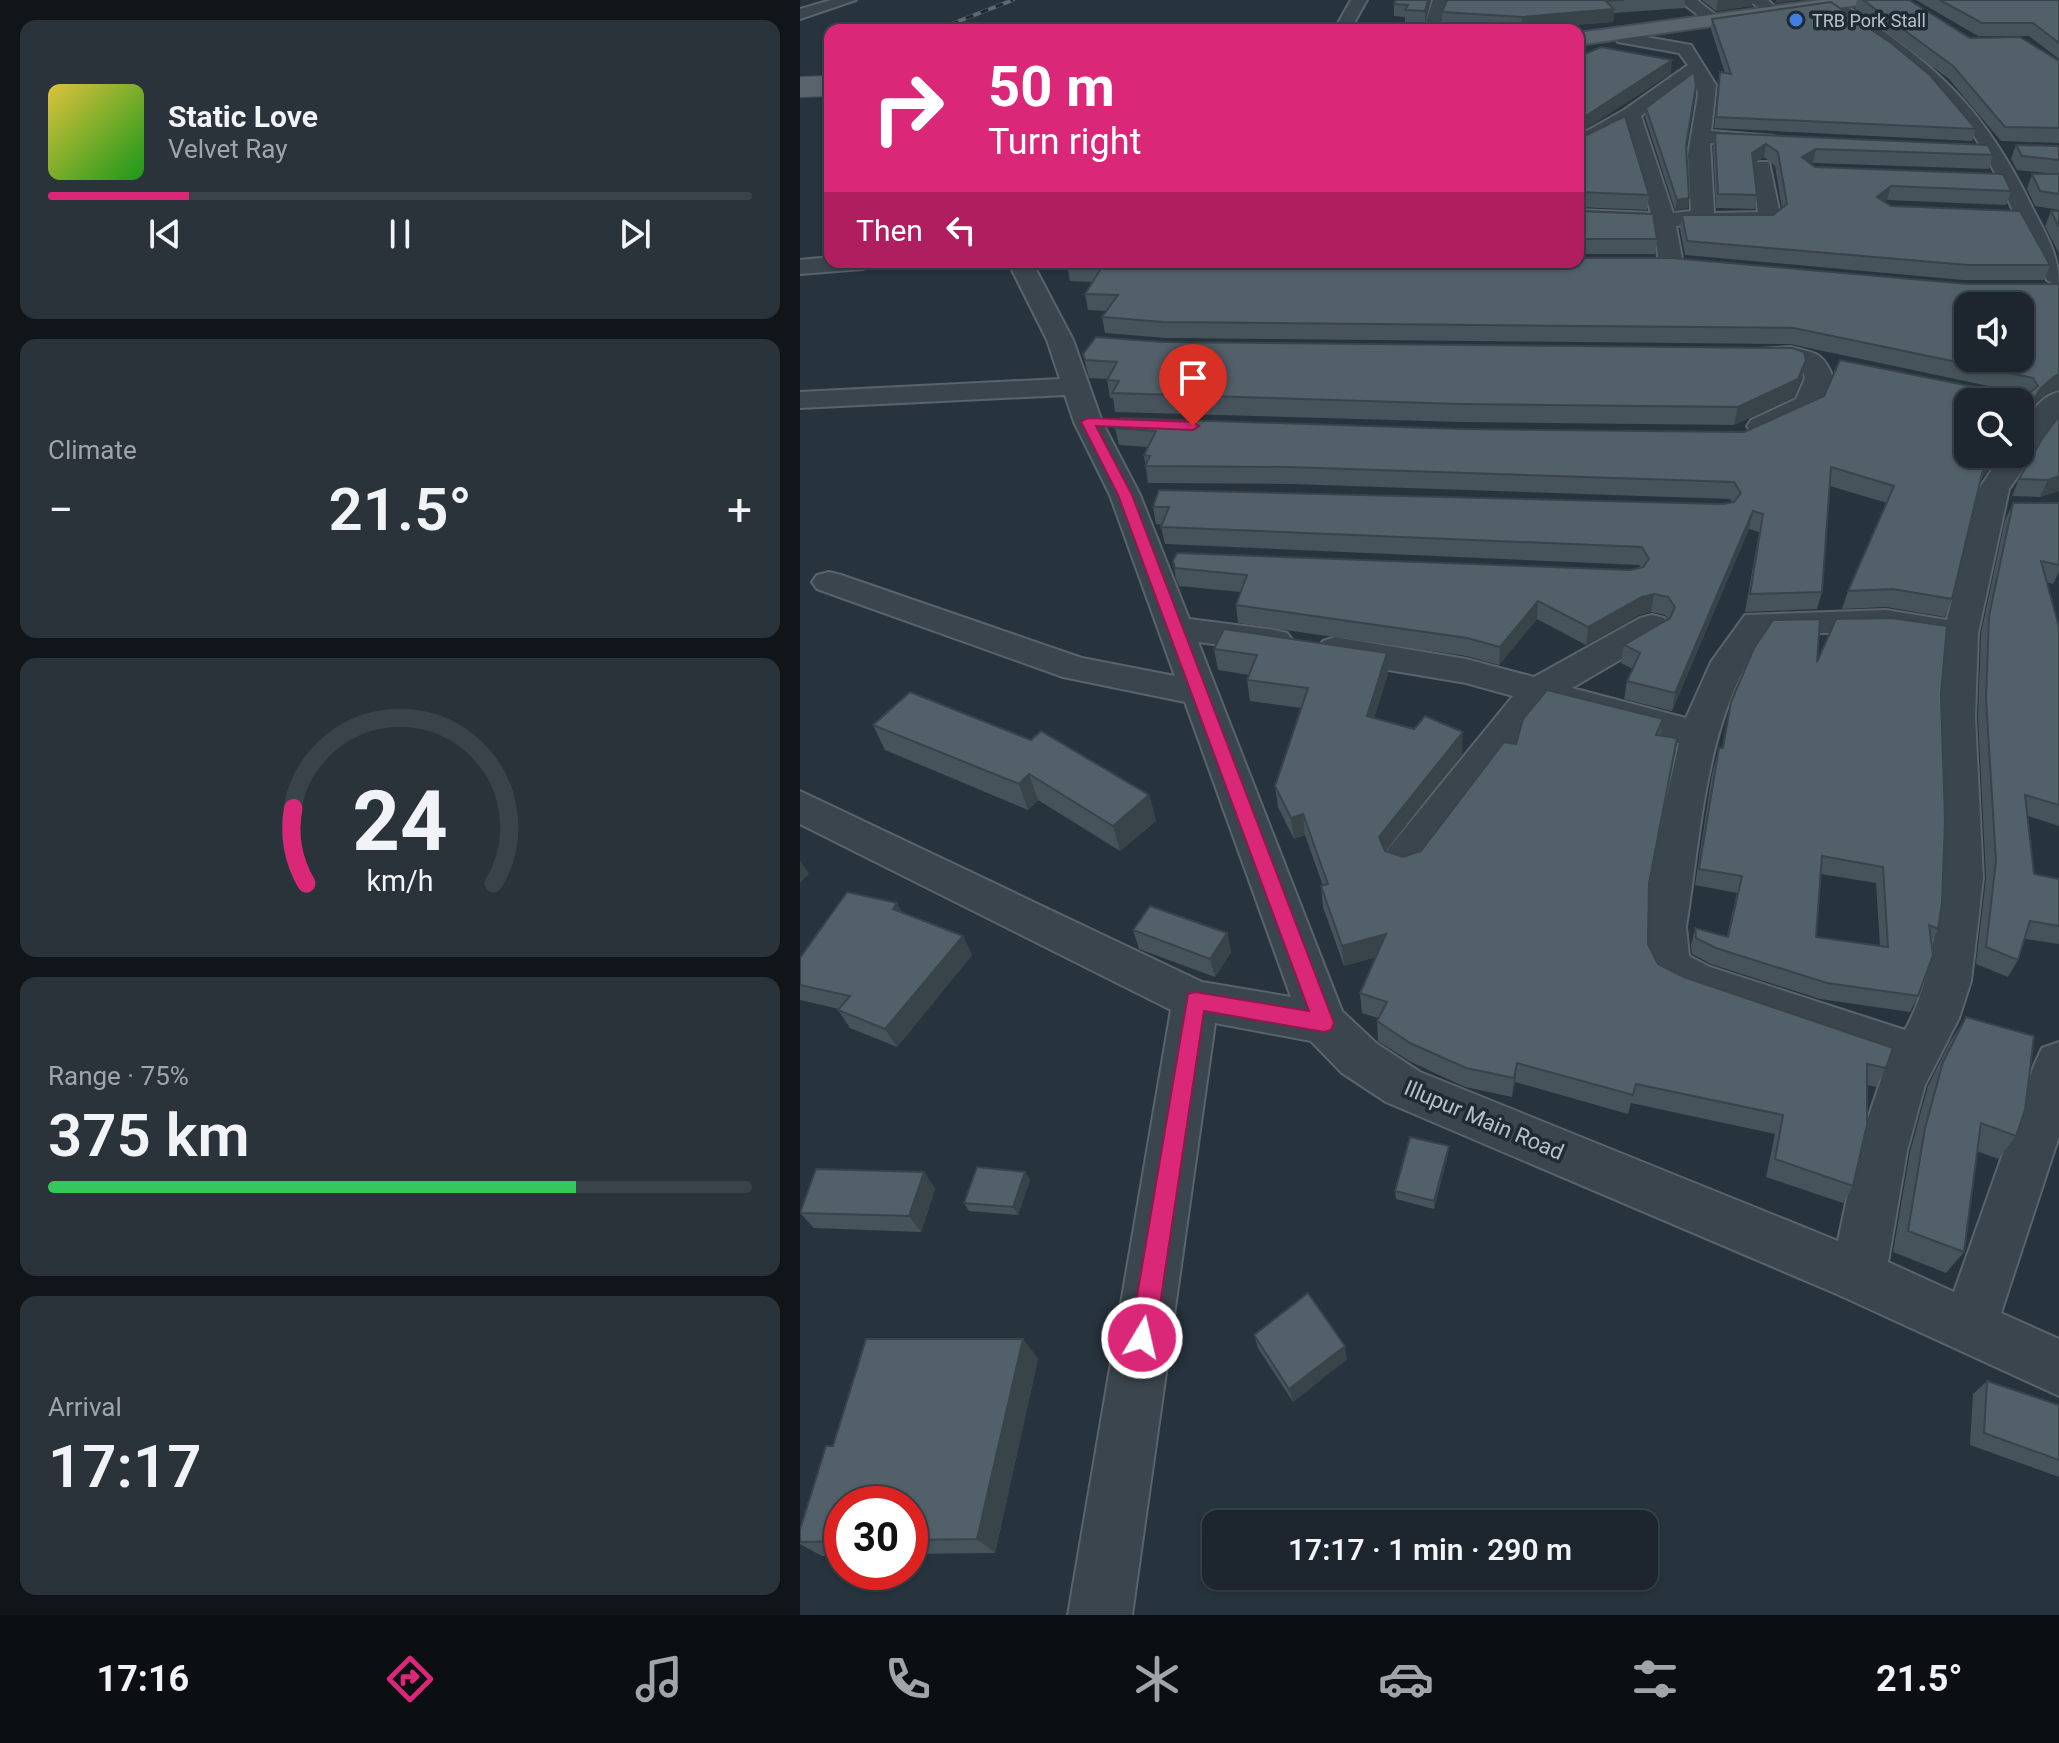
<!DOCTYPE html>
<meta charset="utf-8">
<style>
body{margin:0;font-family:Roboto,sans-serif;background:#2a323a;color:#f1f3f6;height:100vh;display:flex;flex-direction:column;font-size:30px;white-space:nowrap}
*{box-sizing:border-box;margin:0}
p{font-size:26px;color:#a0a5aa}
.icon{flex:none;width:44px;height:44px;fill:none;stroke:currentColor;stroke-width:2;stroke-linecap:round;stroke-linejoin:round}
.map{position:relative;flex:1;overflow:hidden}
.sheet{display:flex;flex-direction:column;gap:20px;padding:20px;background:#101519;width:800px}
.sheet>*{flex:none}
.hud{position:absolute;left:24px;top:24px;width:760px;height:244px;border-radius:16px;box-shadow:0 2px 6px #0004,0 0 0 2px #3b434a;background:#db2777;color:#fff;overflow:hidden}
.buttons{position:absolute;left:1154px;top:292px;display:grid;gap:16px}
.buttons a{display:grid;place-items:center;width:80px;height:80px;border-radius:16px;background:#1d262e;box-shadow:0 2px 6px #0004,0 0 0 2px #3b434a;font-size:40px}
.speed{position:absolute;left:24px;top:1486px;display:flex;gap:16px;font-size:40px;font-weight:700;text-align:center}
.speed>*{display:grid;place-content:center;width:104px;height:104px;border-radius:50%;background:#1d262e;box-shadow:0 2px 6px #0004,0 0 0 2px #3b434a;line-height:1}
.speed .limit{border:12px solid #d22;background:#fff;color:#111}
.pin{position:absolute;display:grid;place-items:center;width:68px;height:68px;color:#fff;margin:-82px -34px;border-radius:50% 50% 50% 0;rotate:-45deg;box-shadow:0 0 8px #0007}
.pin .icon{rotate:45deg}
.me{position:absolute;width:88px;margin:-44px;rotate:9deg;stroke-linejoin:round;filter:drop-shadow(0 0 6px #0008)}
.turn{display:flex;align-items:center;gap:28px;height:168px;padding:0 32px;font-size:36px}
.turn .icon{width:104px;height:104px;stroke-width:2.5}
.turn b{display:block;font-size:56px;line-height:68px}
.then{display:flex;align-items:center;height:76px;padding:0 32px;background:#0003;gap:16px;font-size:30px}
.big{font-size:60px;font-weight:600;line-height:1.1}
.sheet .widget{flex:1;display:flex;flex-direction:column;justify-content:center;gap:12px;min-width:0;padding:0 28px;border-radius:16px;background:#2a323a}
.sheet .dial{align-items:center;gap:0}
.dial svg{height:208px;overflow:visible;fill:none;stroke:#3b434a;stroke-width:7;stroke-linecap:round;text-anchor:middle}
.dial text{fill:#f1f3f6;stroke:none}
.song{display:flex;align-items:center;gap:24px}
.cover{width:96px;height:96px;border-radius:12px;background:linear-gradient(135deg,hsl(50 70% 55%),hsl(120 70% 35%))}
.played{height:8px;border-radius:4px;background:linear-gradient(90deg,#db2777 20%,#3b434a 20%)}
.keys{display:flex;justify-content:space-around;direction:ltr}
.heat{display:flex;justify-content:space-between;align-items:center;font-size:44px;direction:ltr}
.charge{height:12px;border-radius:6px;background:linear-gradient(90deg,#34c759 75%,#3b434a 0)}
.trip{position:absolute;left:402px;top:1510px;width:456px;height:80px;border-radius:16px;background:#1d262e;box-shadow:0 2px 6px #0004,0 0 0 2px #3b434a;font-weight:600;line-height:80px;text-align:center}
.menu{display:flex;height:128px;justify-content:space-around;align-items:center;background:#0c0f12;color:#a0a5aa}
.menu .icon{width:56px;height:56px}
.menu .current{color:#db2777}
.menu b{font-size:36px;color:#f1f3f6}
main{display:flex;flex:1;min-height:0}
.map>svg:first-child{display:block}
</style>
<main>
<section class="sheet">
<div class="widget">
<div class="song"><i class="cover"></i><div><b>Static Love</b><p>Velvet Ray</p></div></div>
<div class="played"></div>
<div class="keys"><svg class="icon" aria-label="previous" viewBox="0 0 24 24"><path d="M18 5L8 12l10 7zM5 5v14"/></svg><svg class="icon" aria-label="pause" viewBox="0 0 24 24"><path d="M8 5v14M16 5v14"/></svg><svg class="icon" aria-label="next" viewBox="0 0 24 24"><path d="M6 5l10 7-10 7zM19 5v14"/></svg></div>
</div>
<div class="widget"><p>Climate</p>
<div class="heat"><a>−</a><b class="big">21.5°</b><a>+</a></div>
</div>
<div class="widget dial"><svg viewBox="0 0 100 80">
<path d="M14 69A42 42 0 1 1 86 69"/>
<path d="M14 69A42 42 0 0 1 9 40" stroke="#db2777"/>
<text x="50" y="56" font-size="32" font-weight="700">24</text>
<text x="50" y="72" font-size="11">km/h</text>
</svg></div>
<div class="widget"><p>Range · 75%</p><b class="big">375 km</b><div class="charge"></div></div>
<div class="widget"><p>Arrival</p><b class="big">17:17</b></div>
</section>
<div class="map">
<svg width="1259" height="1615" viewBox="0 0 1259 1615">
<rect width="100%" height="100%" fill="#27333d"/>
<g fill="none" stroke-linecap="round" stroke-linejoin="round">
<g stroke="#59636b" stroke-width="4">
<g id="minor">
<polygon points="31,0 56,0 0,19 0,9"/>
<polygon points="551,0 567,0 550,30 534,30"/>
<polygon points="633,0 649,0 642,21 634,26 626,21"/>
<polygon points="878,0 897,0 916,15 902,18"/>
<polygon points="949,0 968,0 975,7 961,10"/>
<path d="M1026,1H1038C1132,61 1183,105 1232,207C1247,237 1259,254 1259,287L1247,280C1220,232 1202,178 1171,131C1135,79 1079,42 1026,7Z"/>
<path d="M824,33L891,45L916,85L911,131L974,136L977,140L967,146L910,143L914,213L958,212L952,166L955,162H969L981,219L978,224L910,222L876,226L883,264L871,271L859,264L854,226L778,224V210L851,213L825,126L778,150V136L824,110L888,65L879,53L818,42L815,38ZM895,76L898,95L888,155L891,211L873,213L841,116Z"/>
<polygon points="30,257 30,262 75,262 63,269 0,274 0,260"/>
<path d="M208,262H232L273,340L302,422L340,495L389,619L475,630L487,633L493,641L487,649L475,652L398,642L542,1011L576,1043L620,1072L1038,1241L1057,1151L1086,1065L880,994C872,990 859,986 853,979C826,954 871,782 879,743L746,705L689,775L619,870L604,875L589,870L583,859L589,848L713,696L666,683L535,661L523,657L517,649L523,641L535,637L666,659L734,677L840,618L852,615L864,618L869,626L864,634L772,688L886,718L911,662L945,615L1086,610L1147,620L1179,489L1202,454H1220C1220,430 1233,398 1259,392V419L1209,489L1178,633L1175,717L1183,878L1171,981L1159,1018L1125,1085L1107,1151L1088,1262L1154,1292L1235,1063L1242,1048L1259,1042V1136L1201,1313L1259,1339V1396L1039,1295L586,1102L542,1073L511,1041L415,1023L332,1615H268L371,1010L0,824V791L402,982L491,997L385,702L263,677L17,589L12,582L17,575L29,572L41,575L282,658L375,676L310,495L274,422L265,395L0,408V392L260,379L247,340ZM1086,632L1143,641C1141,668 1137,695 1137,721C1138,817 1153,943 1105,1030L910,967L889,956L886,927C901,834 906,708 967,634Z"/>
<path d="M990,347C1015,353 1024,352 1033,378L1018,410L971,432H951L947,426L951,420L996,399L1005,378L1002,367C982,361 962,367 943,362L939,356L943,350Z"/>
</g>
</g>
<g stroke="#444e56" stroke-width="4">
<polygon id="primary" points="1021,0 1068,0 1059,5 778,45 778,33"/>
</g>
<use href="#minor" fill="#3b454d" fill-rule="evenodd"/>
<use href="#primary" fill="#59646d" fill-rule="evenodd"/>
<g stroke="#5d6a74" stroke-width="4">
<g id="rail">
<polyline points="136,30 213,0"/>
<polyline points="0,89 30,76"/>
</g>
</g>
<use href="#rail" stroke="#1f2a32" stroke-width="3" stroke-dasharray="8" stroke-linecap="butt"/>
<g stroke="#444e56" stroke-width="22" stroke-linecap="butt">
<polyline id="primary-bridge" points="0,87 30,86"/>
</g>
<use href="#primary-bridge" stroke="#59646d" stroke-width="20"/>
</g>
<g fill="#47535b" fill-rule="evenodd">
<polygon points="631,0 625,24 605,23 605,17 594,16 594,4"/>
<polygon points="647,0 885,0 884,8 814,13 813,22 721,29 642,25 642,12"/>
<polygon points="902,0 953,0 952,6 916,11"/>
<polygon points="1057,0 1109,0 1170,38 1259,61 1259,143 1201,141 1149,79 1055,9"/>
<polygon points="1116,0 1259,0 1259,59 1229,36 1178,36"/>
<polygon points="912,19 1176,129 1172,141 914,128 920,72 925,73 911,29"/>
<polygon points="846,108 886,146 888,208 875,210 845,117"/>
<polygon points="915,133 1193,155 1189,169 1013,163 1011,164 1015,167 1211,191 1206,205 1087,200 1085,202 1091,206 1250,265 1244,280 1163,280 885,255 880,229 882,215 973,215 982,208 975,166 964,157 953,164 957,195 955,209 916,208 913,146"/>
<polygon points="779,139 849,195 847,210 778,207"/>
<polygon points="1216,145 1259,146 1259,210 1235,206 1227,189 1232,174 1256,174 1217,170 1211,159"/>
<polygon points="778,211 857,239 855,254 778,254"/>
<polygon points="1251,211 1259,211 1259,254 1245,226"/>
<polygon points="267,265 1168,284 1248,393 1233,406 1228,415 1224,434 1220,444 1220,402 1198,454 1180,481 1152,599 1145,617 1086,607 1042,609 1048,591 1087,503 1030,486 1022,592 1017,609 945,612 959,532 949,529 872,711 824,699 827,681 833,669 821,663 824,645 868,619 865,615 851,612 839,615 786,645 737,619 699,665 666,656 438,623 436,605 441,592 379,586 376,579 373,561 830,570 841,568 839,565 365,544 361,527 362,525 356,524 353,507 923,504 932,502 930,499 491,484 348,483 344,455 348,447 319,445 315,428 661,429 944,432 1179,388 1198,388 990,344 366,338 305,333 302,317 306,311 288,310 285,294 292,282 270,281"/>
<polygon points="363,342 1002,378 994,397 934,425 661,422 315,412 313,398 310,398 307,379 289,378 283,354"/>
<polygon points="1259,416 1259,491 1240,497 1212,496 1219,479"/>
<polygon points="1213,503 1259,503 1259,572 1253,584 1246,582 1259,627 1259,826 1228,816 1234,874 1259,879 1259,944 1225,939 1218,960 1208,977 1176,964 1186,878 1178,717 1181,633 1205,520"/>
<polygon points="414,649 587,653 588,674 574,718 662,754 586,851 603,857 621,851 716,744 863,719 860,736 849,883 848,944 858,964 884,977 1086,1068 1076,1087 1067,1085 1053,1186 1043,1203 966,1177 975,1134 831,1103 828,1114 715,1082 712,1097 665,1087 611,1062 578,1041 577,1021 578,1018 562,1013 560,993 576,957 544,966 523,907 521,886 523,886 505,835 494,839 478,807 475,786 501,708 450,701 447,680 449,675 418,670"/>
<path d="M1017,662L1141,694L1138,929L1131,942L1118,996L1110,1012L1020,999L911,964L892,954L891,945L895,928L927,936L937,893L895,885L912,774L919,748H922L931,702ZM1021,874L1076,883L1080,946L1016,937Z"/>
<polygon points="73,725 349,795 356,821 320,851 238,800 228,810 85,750"/>
<polygon points="103,913 163,936 172,955 97,1047 50,1028 38,1010 39,1009 0,1000 0,958"/>
<polygon points="333,930 427,933 431,952 415,977 339,949"/>
<polygon points="1166,1017 1216,1136 1198,1159 1177,1151 1164,1252 1146,1273 1093,1252 1110,1152 1128,1086 1150,1042"/>
<polygon points="649,1146 648,1154 634,1209 596,1199 595,1191"/>
<polygon points="124,1172 135,1189 121,1232 14,1228 0,1213"/>
<polygon points="225,1172 230,1180 218,1215 169,1211 164,1203"/>
<polygon points="454,1335 547,1359 493,1402 458,1348"/>
<polygon points="223,1339 238,1359 195,1553 110,1554 110,1504 42,1504 42,1555 22,1556 0,1544 0,1530 33,1446"/>
<polygon points="1187,1381 1259,1405 1259,1477 1170,1445 1173,1394"/>
</g>
<g fill="#39434a">
<polygon points="628,0 631,0 625,24 625,11"/>
<polygon points="918,0 953,0 952,6 916,11"/>
<polygon points="976,0 999,0 975,3"/>
<polygon points="814,9 813,22 721,29 722,17"/>
<polygon points="872,60 871,74 778,134 778,121"/>
<polygon points="966,144 964,157 949,166 952,153"/>
<polygon points="1016,149 1013,163 999,171 1002,157"/>
<polygon points="1091,186 1087,200 1073,211 1077,197"/>
<polygon points="889,198 888,208 875,210 877,200"/>
<polygon points="241,262 262,262 242,264"/>
<polygon points="1006,360 1002,378 994,397 934,425 938,407"/>
<polygon points="1259,375 1259,390 1248,393 1233,406 1223,425 1229,408 1240,389 1255,376"/>
<polygon points="1194,454 1198,454 1176,487 1183,470"/>
<polygon points="1259,476 1259,491 1240,497 1248,480"/>
<polygon points="953,511 949,529 872,711 875,693"/>
<polygon points="854,594 851,612 839,615 786,645 788,627 842,597"/>
<polygon points="738,601 737,619 699,665 700,647"/>
<polygon points="587,653 588,674 568,737 567,716"/>
<polygon points="663,732 662,754 580,858 579,837"/>
<polygon points="229,774 238,800 228,810 219,784"/>
<polygon points="349,795 356,821 320,851 313,826"/>
<polygon points="503,814 505,835 494,839 491,818"/>
<polygon points="0,860 9,874 0,883"/>
<polygon points="97,903 107,922 93,909"/>
<polygon points="427,933 431,952 415,977 410,959"/>
<polygon points="586,934 587,954 544,966 542,946"/>
<polygon points="163,936 172,955 97,1047 85,1029"/>
<polygon points="717,1063 715,1082 712,1097 714,1078"/>
<polygon points="649,1146 648,1154 634,1209 634,1201"/>
<polygon points="124,1172 135,1189 121,1232 109,1216"/>
<polygon points="225,1172 230,1180 218,1215 213,1207"/>
<polygon points="223,1339 238,1359 195,1553 177,1539"/>
<polygon points="545,1346 547,1359 493,1402 489,1389"/>
</g>
<g fill="#52606a" stroke="#39434a" stroke-width="2" fill-rule="evenodd">
<polygon points="596,0 628,0 625,11 605,10 608,5 594,4"/>
<polygon points="647,0 824,0 806,1 814,9 722,17 642,12"/>
<polygon points="1063,0 1109,0 1170,38 1220,37 1259,61 1259,128 1205,127 1153,66"/>
<polygon points="1140,0 1259,0 1259,43 1233,23 1182,23"/>
<polygon points="1031,2 1091,43 1130,75 1176,129 916,117 920,72 931,74 912,19"/>
<polygon points="688,25 715,30 677,30"/>
<polygon points="801,47 872,60 778,121 778,54 778,57"/>
<polygon points="894,72 896,86 886,145 889,198 877,200 846,108"/>
<polygon points="825,116 849,195 779,192 778,204 778,134 779,139"/>
<polygon points="915,133 1188,145 1193,155 1016,149 1002,157 1015,167 1203,174 1211,191 1091,186 1077,197 1091,206 1220,211 1250,265 1168,265 887,241 882,215 973,215 987,204 978,152 966,144 952,153 957,195 918,194"/>
<polygon points="1216,145 1259,146 1259,160 1222,156"/>
<polygon points="1232,174 1259,174 1259,194 1240,191"/>
<polygon points="778,211 853,214 857,239 779,239 778,241"/>
<polygon points="1251,211 1259,211 1259,227"/>
<path d="M778,258H873L1168,284H1259V375L1255,376L1240,389L1229,408L1224,434H1220V402H1168V454H1194L1183,470L1152,599L1093,589L1048,591L1094,486L1031,467L1022,592L950,594L963,514L953,511L875,693L827,681L840,653L824,645L870,618L875,607L868,597L854,594L842,597L788,627L738,601L700,647L667,638L436,605L447,575L375,568L373,561L377,553L830,570L843,567L849,559L842,547L361,527L369,507H353L359,490L923,504L934,502L941,493L934,482L489,467L345,466L350,456L344,455L356,431L315,428L321,418L661,429L944,432L1024,396L1040,360L1179,388H1224L1227,395L1238,386L1233,378L994,328L363,322L302,317L318,295L285,294L302,267L267,265L269,262H778ZM1168,306H1220V358H1168Z"/>
<polygon points="296,337 363,342 992,348 1004,352 1006,360 998,379 938,407 661,404 312,393 319,381 307,380 317,362 285,360 283,354"/>
<polygon points="1259,416 1259,476 1248,480 1219,479 1242,439"/>
<polygon points="1213,503 1259,503 1259,565 1241,561 1259,627 1259,805 1225,795 1234,874 1259,879 1259,926 1230,921 1218,960 1186,947 1196,861 1186,699 1189,616"/>
<path d="M1092,618L1147,626L1141,694L1145,821L1142,903L1138,929L1129,925L1133,955L1118,996L1027,983L916,948L896,938L895,928L928,937L942,876L899,869L919,748H923L931,702L954,648L973,620L1020,619L1017,662L1036,619ZM1022,856L1083,867L1088,947L1016,937Z"/>
<polygon points="424,629 587,653 567,716 614,729 625,716 663,732 579,837 585,851 603,857 621,851 704,742 716,744 723,719 747,690 863,719 856,735 877,738 849,883 848,944 858,964 884,977 1093,1048 1086,1068 1067,1064 1067,1125 1053,1186 975,1159 983,1115 836,1084 833,1095 717,1063 714,1078 666,1068 610,1043 577,1021 587,1002 560,993 586,934 542,946 521,886 528,884 503,814 491,818 475,786 508,688 447,680 457,655 414,649"/>
<polygon points="110,692 231,740 241,731 349,795 313,826 229,774 219,784 73,725"/>
<polygon points="47,892 97,903 93,909 163,936 85,1029 38,1010 50,996 0,985 0,958"/>
<polygon points="350,906 427,933 410,959 333,930"/>
<polygon points="1166,1017 1234,1036 1225,1110 1216,1136 1181,1123 1164,1252 1108,1231 1125,1128 1143,1062"/>
<polygon points="610,1137 649,1146 634,1201 595,1191"/>
<polygon points="177,1167 225,1172 213,1207 164,1203"/>
<polygon points="16,1169 124,1172 109,1216 0,1213"/>
<polygon points="508,1293 545,1346 489,1389 454,1335"/>
<polygon points="66,1339 223,1339 177,1539 110,1540 110,1504 42,1504 42,1541 0,1542 0,1530 26,1446 33,1446"/>
<polygon points="1187,1381 1259,1405 1259,1460 1184,1433"/>
</g>
<polygon fill="#db2777" stroke="#8e194d" stroke-width="2" points="288,418 393,422 399,426 393,430 296,426 332,495 534,1023 531,1030 524,1032 404,1011 355,1338 351,1347 342,1351 333,1347 330,1338 388,994 395,992 509,1011 318,495 281,422"/>
<circle fill="#3f7fe0" stroke="#1f2a32" stroke-width="3" cx="996" cy="20" r="8"/>
<g text-anchor="middle" dominant-baseline="central" stroke-width="7" stroke-linejoin="round" paint-order="stroke">
<g font-size="18" fill="#b7c0c8" stroke="#1f2a32" text-anchor="start">
<text x="1012" y="20">TRB Pork Stall</text>
</g>
<g font-size="22" fill="#b7c0c8" stroke="#1f2a32">
<text transform="translate(684 1120) rotate(23)">Illupur Main Road</text>
</g>
</g>
</svg>
<div class="buttons">
<a><svg class="icon" aria-label="sound" viewBox="0 0 24 24"><path d="M4 9h4l5-4v14l-5-4H4zM17 9q2 3 0 6"/></svg></a>
<a><svg class="icon" aria-label="search" viewBox="0 0 24 24"><circle cx="10" cy="10" r="6"/><path d="M15 15l6 6"/></svg></a>
</div>
<div class="speed"><div class="limit">30</div></div>
<div class="pin" style="left:393px;top:426px;background:#d93025"><svg class="icon" aria-label="arrive" viewBox="0 0 24 24"><path d="M6 21V4h12l-3 4 3 4H6"/></svg></div>
<svg class="me" style="left:342px;top:1338px" viewBox="-20 -20 40 40"><circle r="17" fill="#db2777" stroke="#fff" stroke-width="3"/><path d="M0-11L8 9 0 5-8 9z" fill="#fff"/></svg>
<div class="trip">17:17 · 1 min · 290 m</div>
<div class="hud">
<div class="turn"><svg class="icon" aria-label="right" viewBox="0 0 24 24"><path d="M7 20v-9h11M14 6l5 5-5 5"/></svg><div><b>50 m</b>Turn right</div></div>
<div class="then">Then<svg class="icon" aria-label="left" viewBox="0 0 24 24"><path d="M17 20v-9H6M10 6l-5 5 5 5"/></svg></div>
</div>
</div>
</main>
<nav class="menu">
<b>17:16</b>
<svg class="icon current" aria-label="directions" viewBox="0 0 24 24"><path d="M12 3l9 9-9 9-9-9zM9 14v-3h6M13 9l2 2-2 2"/></svg>
<svg class="icon" aria-label="music" viewBox="0 0 24 24"><path d="M9 18V5l10-2v13"/><circle cx="6" cy="18" r="3"/><circle cx="16" cy="16" r="3"/></svg>
<svg class="icon" aria-label="phone" viewBox="0 0 24 24"><path d="M5 4h4l2 5-3 2q2 4 5 5l2-3 5 2v4C11 20 4 13 5 4z"/></svg>
<svg class="icon" aria-label="climate" viewBox="0 0 24 24"><path d="M12 3v18M4 7l16 10M4 17L20 7"/></svg>
<svg class="icon" aria-label="car" viewBox="0 0 24 24"><path d="M5 17H2v-5l4-1 3-4h7l3 4 3 1v5h-3M9 17h6M6 11h13"/><circle cx="7" cy="17" r="2"/><circle cx="17" cy="17" r="2"/></svg>
<svg class="icon" aria-label="filters" viewBox="0 0 24 24"><path d="M4 7h16M4 17h16"/><circle cx="9" cy="7" r="2"/><circle cx="15" cy="17" r="2"/></svg>
<b>21.5°</b>
</nav>
